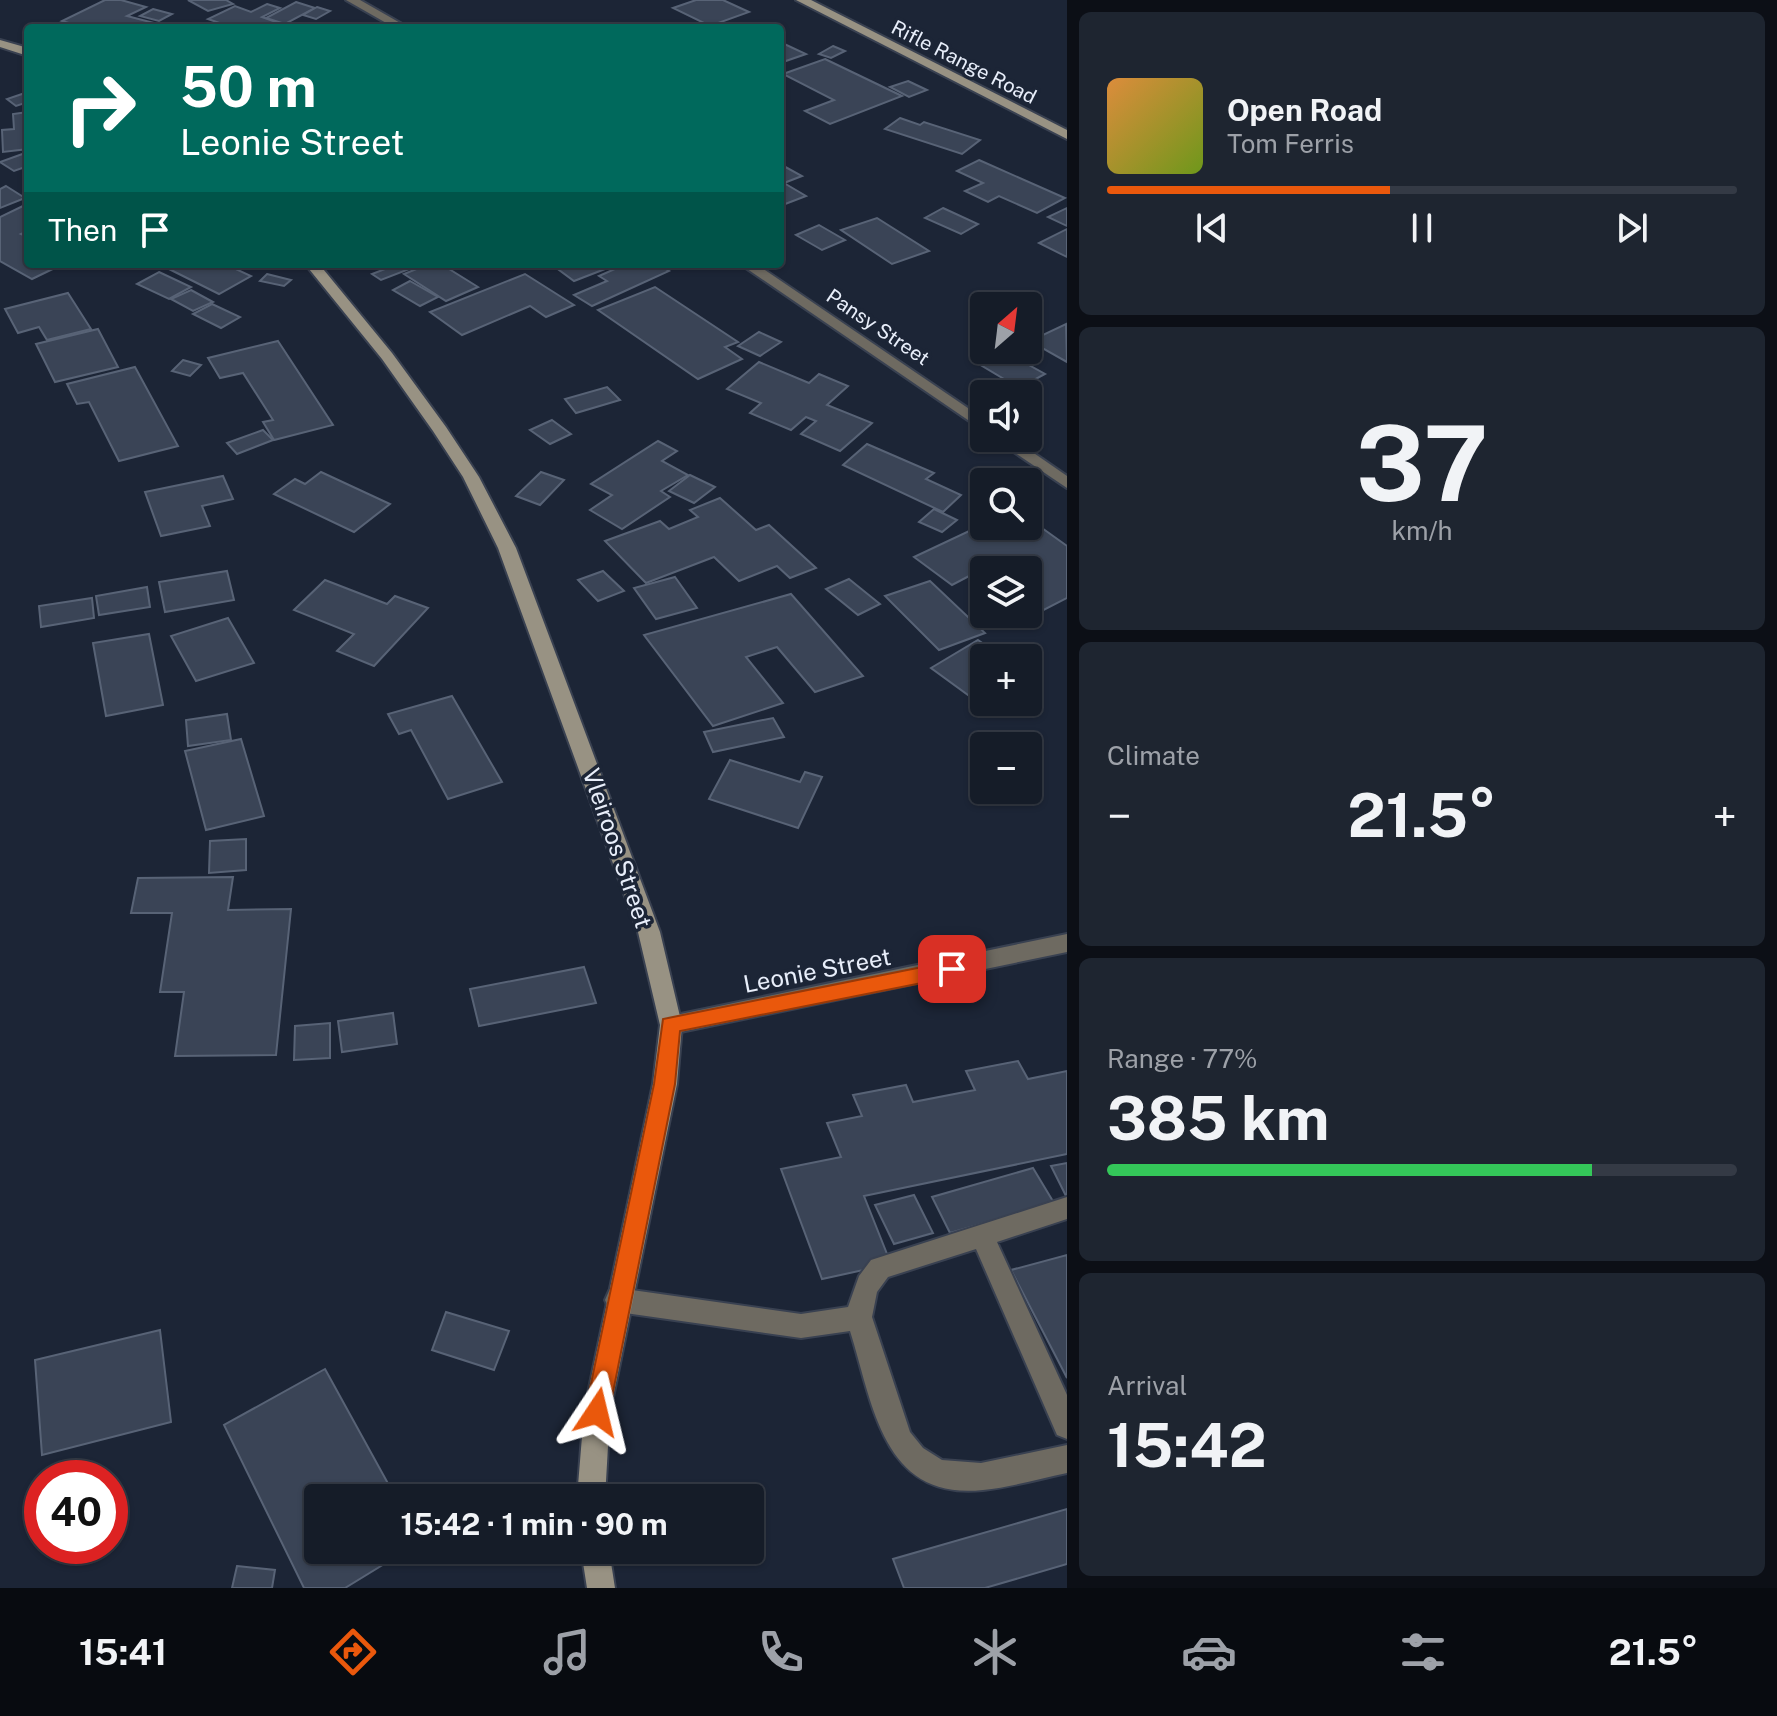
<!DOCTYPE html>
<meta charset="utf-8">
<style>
body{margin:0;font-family:"Public Sans",sans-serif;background:#1e2530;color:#f1f3f6;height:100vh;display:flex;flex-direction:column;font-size:30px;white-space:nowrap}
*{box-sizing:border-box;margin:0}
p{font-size:26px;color:#9da1a8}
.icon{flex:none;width:44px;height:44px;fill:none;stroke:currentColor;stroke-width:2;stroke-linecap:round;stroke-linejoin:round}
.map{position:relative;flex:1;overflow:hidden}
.drawer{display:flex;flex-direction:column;gap:12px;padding:12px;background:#0c0f16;width:710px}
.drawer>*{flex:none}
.top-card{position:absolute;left:24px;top:24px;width:760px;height:244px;border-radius:8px;box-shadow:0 2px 6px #0004,0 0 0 2px #343a45;background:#00695c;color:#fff;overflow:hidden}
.needle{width:52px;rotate:28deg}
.controls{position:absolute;left:970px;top:292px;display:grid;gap:16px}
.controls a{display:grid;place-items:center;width:72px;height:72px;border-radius:8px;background:#151c28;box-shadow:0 2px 6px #0004,0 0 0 2px #343a45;font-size:40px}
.speed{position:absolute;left:24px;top:1460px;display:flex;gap:16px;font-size:40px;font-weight:700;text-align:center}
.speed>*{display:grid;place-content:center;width:104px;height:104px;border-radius:50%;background:#151c28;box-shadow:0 2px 6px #0004,0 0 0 2px #343a45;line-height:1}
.speed .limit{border:12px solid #d22;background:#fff;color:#111}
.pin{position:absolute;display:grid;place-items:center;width:68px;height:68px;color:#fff;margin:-34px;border-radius:16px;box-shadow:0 4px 12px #0006}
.me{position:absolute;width:88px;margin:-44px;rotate:10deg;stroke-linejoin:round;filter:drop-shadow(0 0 6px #0008)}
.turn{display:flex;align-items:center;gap:28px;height:168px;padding:0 24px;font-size:36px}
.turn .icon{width:104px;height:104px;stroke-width:2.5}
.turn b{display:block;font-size:56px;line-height:68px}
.then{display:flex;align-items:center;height:76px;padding:0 24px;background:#0003;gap:16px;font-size:30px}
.big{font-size:60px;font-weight:700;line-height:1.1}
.drawer .tile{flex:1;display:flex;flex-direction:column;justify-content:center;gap:12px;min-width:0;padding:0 28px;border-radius:12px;background:#1e2530}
.drawer .dial{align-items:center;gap:0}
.dial b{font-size:104px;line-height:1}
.song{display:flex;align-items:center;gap:24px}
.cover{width:96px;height:96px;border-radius:12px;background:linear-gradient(135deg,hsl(30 70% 55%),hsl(80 70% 35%))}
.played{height:8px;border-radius:4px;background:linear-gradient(90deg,#ea580c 45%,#343a45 45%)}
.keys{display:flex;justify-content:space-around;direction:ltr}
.heat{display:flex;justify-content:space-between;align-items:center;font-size:44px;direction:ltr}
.charge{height:12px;border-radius:6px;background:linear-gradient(90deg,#34c759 77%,#343a45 0)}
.trip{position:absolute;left:304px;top:1484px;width:460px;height:80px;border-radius:8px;background:#151c28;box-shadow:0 2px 6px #0004,0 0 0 2px #343a45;font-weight:700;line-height:80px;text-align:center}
.menu{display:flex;height:128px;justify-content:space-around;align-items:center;background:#080b10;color:#9da1a8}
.menu .icon{width:56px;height:56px}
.menu .on{color:#ea580c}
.menu b{font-size:36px;color:#f1f3f6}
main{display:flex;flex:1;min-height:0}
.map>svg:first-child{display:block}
</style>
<main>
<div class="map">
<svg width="1067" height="1588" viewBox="0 0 1067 1588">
<rect width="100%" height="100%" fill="#1c2536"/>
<g fill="#3a4456" stroke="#586376" stroke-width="2">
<polygon points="105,0 121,0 146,7 127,16 173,28 86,28 62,21"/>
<polygon points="188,0 226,0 233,4 208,11"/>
<polygon points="696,0 723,0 749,12 710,26 673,8"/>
<polygon points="296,2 315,8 285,24 266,18"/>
<polygon points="267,4 280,8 262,17 276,22 265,28 248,28 233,23 228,26 208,19 235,6 251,12"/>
<polygon points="317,7 330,11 316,19 303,15"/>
<polygon points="153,9 172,14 159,21 140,16"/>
<polygon points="780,42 806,54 780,63"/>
<polygon points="833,46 845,51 831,58 819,54"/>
<polygon points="825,59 902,96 830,124 805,111 834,100 783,74"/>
<polygon points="908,81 927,90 909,97 890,87"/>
<polygon points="28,92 28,102 16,106 7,99"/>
<polygon points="28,112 28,149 3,152 2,130 14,129 13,114"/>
<polygon points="900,118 920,125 924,122 980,140 962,154 885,129"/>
<polygon points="28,152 28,166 14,171 0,162"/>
<polygon points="979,160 1065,198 1037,213 999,196 988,202 965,191 983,183 957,171"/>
<polygon points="780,164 802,176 784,183 806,196 780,206"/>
<polygon points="6,186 25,198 0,208 0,189"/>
<polygon points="25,205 28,207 28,231 21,234 28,237 28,264 63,264 32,279 0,261 0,217"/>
<polygon points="943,208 978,224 961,234 925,218"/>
<polygon points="1067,208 1067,226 1048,217"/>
<polygon points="877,218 929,251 892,264 841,230"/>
<polygon points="819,225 845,240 822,250 796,235"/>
<polygon points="1067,229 1067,257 1039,243"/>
<polygon points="159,264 225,264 251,276 219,294"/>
<polygon points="398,264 422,264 381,280 372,274"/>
<polygon points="429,264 441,264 478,287 446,301 404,274"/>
<polygon points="551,264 618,264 574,281"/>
<polygon points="626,264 657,264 669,271 592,306 574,295 607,281 599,276"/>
<polygon points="159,272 191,287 169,299 137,284"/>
<polygon points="267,274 291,280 284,286 260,281"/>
<polygon points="525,274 574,305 546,317 530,306 462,335 430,312"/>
<polygon points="410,281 438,297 420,306 393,290"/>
<polygon points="655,287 738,342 725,347 742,359 698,379 598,310"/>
<polygon points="191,290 213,302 193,311 171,299"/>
<polygon points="68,293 91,329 47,340 39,327 18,333 5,309"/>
<polygon points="212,304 240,317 221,328 193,314"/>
<polygon points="1066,324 1067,362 1030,341"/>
<polygon points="98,329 118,367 55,382 36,344"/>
<polygon points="759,332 781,342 760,356 738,346"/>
<polygon points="278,341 333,425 274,440 263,422 273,420 243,373 220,378 208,358"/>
<polygon points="997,350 1002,350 1045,374 1019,388 974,361"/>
<polygon points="183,360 201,365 190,376 172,371"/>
<polygon points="759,362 809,383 819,374 848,386 827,405 872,423 840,451 801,434 816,421 806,417 791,430 750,413 761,403 727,389"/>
<polygon points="135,367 178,446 119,461 89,402 77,404 67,384"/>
<polygon points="607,387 620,400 576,413 565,399"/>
<polygon points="552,420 571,434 550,444 530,430"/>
<polygon points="263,430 273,440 237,454 227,443"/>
<polygon points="658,441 677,451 662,461 688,475 661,491 670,497 622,529 590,510 612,495 591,484"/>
<polygon points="867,444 934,473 926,479 961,495 943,512 843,465"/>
<polygon points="321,472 390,504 354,532 274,494 295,479 305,484"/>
<polygon points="541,472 564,480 540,505 516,496"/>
<polygon points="690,475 715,487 694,503 669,491"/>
<polygon points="223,476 233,499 202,506 210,526 161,536 145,492"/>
<polygon points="720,498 756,530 769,525 816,568 790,578 777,566 739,581 714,557 646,583 605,541 660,521 669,529 698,517 690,510"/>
<polygon points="934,509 957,520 942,532 919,522"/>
<polygon points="1028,518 1067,546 1067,598 1028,618 1023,614 1028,614 1028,570 984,570 984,585 971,575 952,585 914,557 984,524 1028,526"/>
<polygon points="227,571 234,600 165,612 159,582"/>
<polygon points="603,571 624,591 598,601 578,580"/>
<polygon points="675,577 697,608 656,619 634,588"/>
<polygon points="849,579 880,604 858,615 826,589"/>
<polygon points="325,580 387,604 395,596 428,608 374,666 337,651 354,634 294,610"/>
<polygon points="930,581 985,633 939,650 885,596"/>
<polygon points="147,587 150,607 99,615 96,596"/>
<polygon points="791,594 863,676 815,692 777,647 746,657 783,703 713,726 644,635"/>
<polygon points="92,598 94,618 41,627 39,606"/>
<polygon points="228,618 254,663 196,681 171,636"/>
<polygon points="149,634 163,705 106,716 93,643"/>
<polygon points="978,640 1000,655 984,658 984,665 973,672 984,679 984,700 979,703 931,668"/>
<polygon points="452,696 502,782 448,799 411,730 399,734 388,714"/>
<polygon points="227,714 231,740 188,746 186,720"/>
<polygon points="773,718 784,737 713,752 704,732"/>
<polygon points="241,739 264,816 206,830 185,751"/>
<polygon points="730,760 800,782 805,772 822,777 798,828 709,799"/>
<polygon points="246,839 246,870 209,873 210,841"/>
<polygon points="233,877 228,910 291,909 276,1055 175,1056 184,992 160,992 172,913 131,913 138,878"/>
<polygon points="584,967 596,1003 479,1026 470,989"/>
<polygon points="393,1013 397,1044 342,1052 338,1021"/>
<polygon points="330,1023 330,1058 294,1060 295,1026"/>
<polygon points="1018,1061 1028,1079 1067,1071 1067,1154 864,1196 891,1264 822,1279 781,1169 841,1157 827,1123 862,1116 853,1095 906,1085 913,1102 975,1090 966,1071"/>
<polygon points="1067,1163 1067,1198 1051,1166"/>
<polygon points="1033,1168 1054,1203 950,1233 932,1197"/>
<polygon points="914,1195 933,1233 894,1244 875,1205"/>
<polygon points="1067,1255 1067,1378 1011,1270"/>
<polygon points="446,1312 509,1331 494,1370 432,1350"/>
<polygon points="160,1330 171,1422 42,1455 35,1360"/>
<polygon points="325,1369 396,1498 318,1498 318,1550 407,1550 345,1588 304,1588 224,1425"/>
<polygon points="1067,1509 1067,1564 985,1588 904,1588 893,1559"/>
<polygon points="237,1566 275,1570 272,1588 232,1588"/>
</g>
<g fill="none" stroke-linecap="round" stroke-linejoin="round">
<g stroke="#394151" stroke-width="4">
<path id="lane" d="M1067,1197V1219L997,1242L1067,1395V1439L1057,1435L976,1249L888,1277L877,1292L872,1317L910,1432L923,1448L942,1460L981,1463L1067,1445V1473C1039,1479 1011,1487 983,1490C882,1501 873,1403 850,1331L801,1338L618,1312L609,1309L605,1300L609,1291L618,1288L801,1314L848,1307L859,1276L871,1260Z"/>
</g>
<g stroke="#394151" stroke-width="4">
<g id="street">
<polygon points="346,0 360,0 409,28 395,28"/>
<polygon points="740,264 756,264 984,419 984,431"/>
<polygon points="993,438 1012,438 1067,476 1067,488"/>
<polygon points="1067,934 1067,952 671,1034 663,1032 660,1025 663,1018 671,1016"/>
</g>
</g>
<g stroke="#394151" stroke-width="4">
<g id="secondary">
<polygon points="796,0 811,0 1067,130 1067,139"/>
<polygon points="0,40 28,48 28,56 0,47"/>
<polygon points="305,264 319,264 392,353 446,427 479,477 516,548 660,932 682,1025 677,1084 610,1412 605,1498 577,1498 584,1412 653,1084 660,1025 638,932 498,548 463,477 433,431 382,359"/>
<polygon points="581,1550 609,1550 615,1588 587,1588"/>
</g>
</g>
<use href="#lane" fill="#6e6a61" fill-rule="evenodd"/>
<use href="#street" fill="#6e6a61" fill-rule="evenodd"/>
<use href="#secondary" fill="#989283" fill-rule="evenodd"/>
</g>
<polygon fill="#ea580c" stroke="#983908" stroke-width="2" points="952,961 959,964 962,969 959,975 952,977 680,1031 675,1084 609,1412 605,1421 597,1424 588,1421 585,1412 654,1084 663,1019"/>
<g text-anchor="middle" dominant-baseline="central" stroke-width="7" stroke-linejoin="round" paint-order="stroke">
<g font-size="20" fill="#e8eefa" stroke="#1c2536">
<text transform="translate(964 62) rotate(27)">Rifle Range Road</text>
<text transform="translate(878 327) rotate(34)">Pansy Street</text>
</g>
<g font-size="24" fill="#e8eefa" stroke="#1c2536">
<text transform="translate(618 848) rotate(71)">Vleiroos Street</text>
<text transform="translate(817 970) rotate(-11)">Leonie Street</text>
</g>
</g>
</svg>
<div class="controls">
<a><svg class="needle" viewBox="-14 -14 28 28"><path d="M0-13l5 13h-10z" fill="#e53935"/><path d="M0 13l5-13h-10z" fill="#9da1a8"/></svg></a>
<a><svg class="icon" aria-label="sound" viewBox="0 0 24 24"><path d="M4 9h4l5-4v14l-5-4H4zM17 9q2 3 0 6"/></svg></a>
<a><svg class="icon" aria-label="search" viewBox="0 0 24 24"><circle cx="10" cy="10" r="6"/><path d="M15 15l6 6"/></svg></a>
<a><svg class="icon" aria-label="layers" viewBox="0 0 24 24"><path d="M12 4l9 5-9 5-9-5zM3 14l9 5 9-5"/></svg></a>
<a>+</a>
<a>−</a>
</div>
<div class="speed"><div class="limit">40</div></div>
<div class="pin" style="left:952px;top:969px;background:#d93025"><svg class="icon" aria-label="arrive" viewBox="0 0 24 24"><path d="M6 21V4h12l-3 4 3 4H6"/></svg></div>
<svg class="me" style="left:597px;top:1412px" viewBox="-20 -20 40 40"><path d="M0-17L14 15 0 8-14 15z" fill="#ea580c" stroke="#fff" stroke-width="4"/></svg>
<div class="trip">15:42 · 1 min · 90 m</div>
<div class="top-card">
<div class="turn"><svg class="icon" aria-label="right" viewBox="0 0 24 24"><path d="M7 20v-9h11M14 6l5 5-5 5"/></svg><div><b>50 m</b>Leonie Street</div></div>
<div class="then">Then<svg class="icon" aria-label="arrive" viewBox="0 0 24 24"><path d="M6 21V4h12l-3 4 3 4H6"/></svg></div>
</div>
</div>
<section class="drawer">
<div class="tile">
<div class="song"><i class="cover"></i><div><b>Open Road</b><p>Tom Ferris</p></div></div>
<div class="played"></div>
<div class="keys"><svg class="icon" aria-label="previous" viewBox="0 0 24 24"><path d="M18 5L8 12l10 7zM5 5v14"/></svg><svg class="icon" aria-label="pause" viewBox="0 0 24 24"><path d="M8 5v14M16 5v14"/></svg><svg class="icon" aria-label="next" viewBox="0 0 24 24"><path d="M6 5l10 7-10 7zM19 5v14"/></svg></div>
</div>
<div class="tile dial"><b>37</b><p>km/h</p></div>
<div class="tile"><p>Climate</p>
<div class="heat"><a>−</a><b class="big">21.5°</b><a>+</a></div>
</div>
<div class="tile"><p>Range · 77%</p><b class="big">385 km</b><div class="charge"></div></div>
<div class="tile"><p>Arrival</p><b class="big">15:42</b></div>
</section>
</main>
<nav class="menu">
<b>15:41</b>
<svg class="icon on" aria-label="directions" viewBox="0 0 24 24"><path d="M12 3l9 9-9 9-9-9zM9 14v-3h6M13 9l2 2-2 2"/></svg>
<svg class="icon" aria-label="music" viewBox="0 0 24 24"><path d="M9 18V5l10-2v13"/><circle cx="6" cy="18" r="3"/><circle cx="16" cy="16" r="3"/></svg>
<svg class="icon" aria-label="phone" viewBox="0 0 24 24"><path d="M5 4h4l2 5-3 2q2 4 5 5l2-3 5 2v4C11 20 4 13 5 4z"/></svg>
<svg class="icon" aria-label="climate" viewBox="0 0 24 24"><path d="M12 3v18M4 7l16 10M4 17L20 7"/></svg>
<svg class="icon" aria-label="car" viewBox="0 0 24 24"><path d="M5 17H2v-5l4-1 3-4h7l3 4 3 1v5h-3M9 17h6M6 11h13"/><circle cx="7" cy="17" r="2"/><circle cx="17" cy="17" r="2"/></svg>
<svg class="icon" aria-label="filters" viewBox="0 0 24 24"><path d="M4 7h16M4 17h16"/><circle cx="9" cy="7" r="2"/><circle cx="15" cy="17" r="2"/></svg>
<b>21.5°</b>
</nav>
